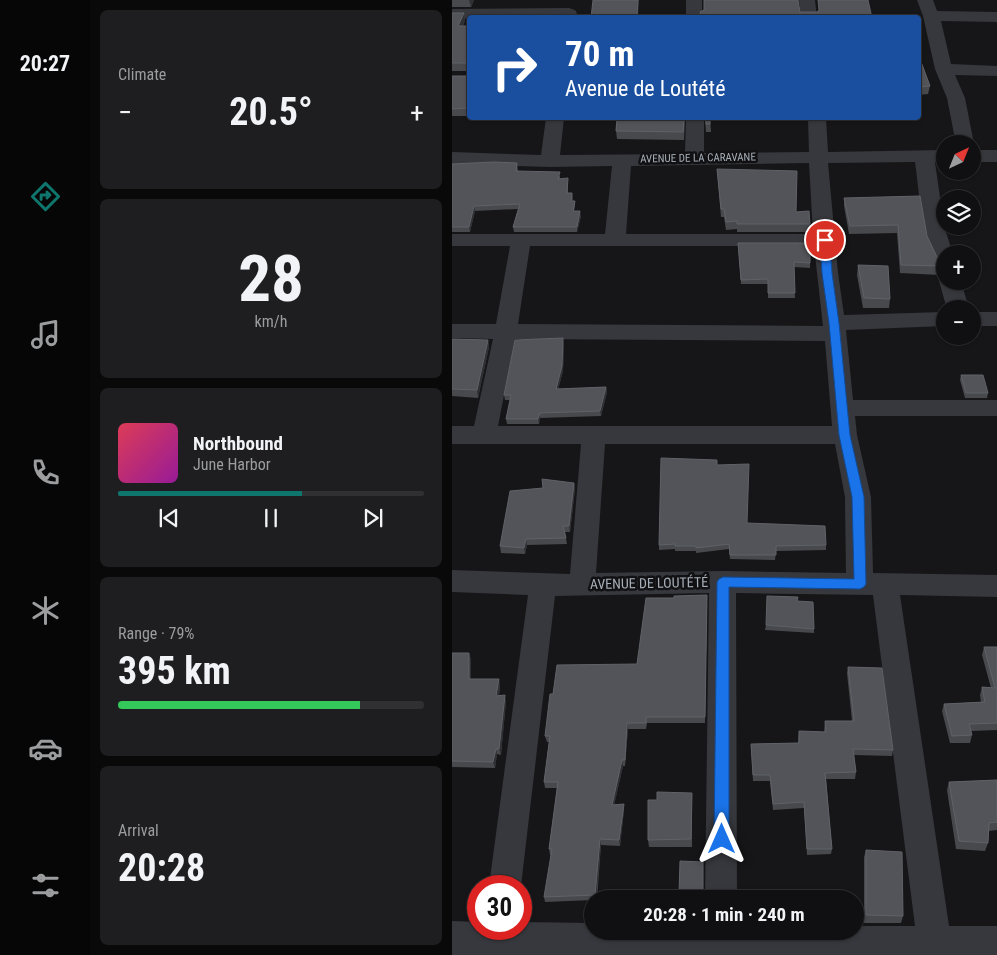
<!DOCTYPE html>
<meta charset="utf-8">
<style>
body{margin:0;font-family:"Roboto Condensed",sans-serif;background:#1e1e20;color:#f1f3f6;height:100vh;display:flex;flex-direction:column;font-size:19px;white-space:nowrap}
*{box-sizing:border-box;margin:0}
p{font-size:16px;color:#9c9d9f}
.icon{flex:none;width:28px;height:28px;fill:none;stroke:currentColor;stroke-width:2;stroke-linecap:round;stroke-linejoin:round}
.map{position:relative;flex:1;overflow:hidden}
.panel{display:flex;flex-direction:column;gap:10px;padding:10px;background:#09090a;width:362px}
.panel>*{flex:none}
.banner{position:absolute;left:15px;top:15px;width:454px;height:105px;border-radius:5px;box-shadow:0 1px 4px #0004,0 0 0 1px #303032;background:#1a4fa0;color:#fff;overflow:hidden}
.needle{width:32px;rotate:43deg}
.controls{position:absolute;left:484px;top:135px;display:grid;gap:10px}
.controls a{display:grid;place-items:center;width:45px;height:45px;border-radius:50%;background:#101012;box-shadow:0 1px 4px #0004,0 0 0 1px #303032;font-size:25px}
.speed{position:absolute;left:15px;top:875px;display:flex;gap:10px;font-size:25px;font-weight:700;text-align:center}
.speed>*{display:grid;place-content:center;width:65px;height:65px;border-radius:50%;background:#101012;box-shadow:0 1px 4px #0004,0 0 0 1px #303032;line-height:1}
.speed .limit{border:8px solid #d22;background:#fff;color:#111}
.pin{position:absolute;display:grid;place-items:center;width:42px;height:42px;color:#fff;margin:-21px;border:2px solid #fff;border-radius:50%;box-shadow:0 1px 5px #0007}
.me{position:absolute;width:55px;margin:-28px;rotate:0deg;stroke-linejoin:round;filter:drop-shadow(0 0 4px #0008)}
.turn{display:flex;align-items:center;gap:18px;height:105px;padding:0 15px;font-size:22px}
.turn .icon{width:65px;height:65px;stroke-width:2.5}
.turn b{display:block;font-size:35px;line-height:42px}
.big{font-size:38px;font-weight:700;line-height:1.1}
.panel .card{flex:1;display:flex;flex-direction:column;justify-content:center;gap:8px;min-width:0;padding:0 18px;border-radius:8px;background:#1e1e20}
.panel .dial{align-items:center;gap:0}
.dial b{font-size:65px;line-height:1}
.song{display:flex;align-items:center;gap:15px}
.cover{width:60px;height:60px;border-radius:8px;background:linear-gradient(135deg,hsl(350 70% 55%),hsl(300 70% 35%))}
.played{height:5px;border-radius:2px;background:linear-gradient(90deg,#0f766e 60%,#303032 60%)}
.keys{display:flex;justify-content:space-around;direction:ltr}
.heat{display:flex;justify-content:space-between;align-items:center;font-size:28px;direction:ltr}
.charge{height:8px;border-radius:4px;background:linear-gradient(90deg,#34c759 79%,#303032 0)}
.trip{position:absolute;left:132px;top:890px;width:280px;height:50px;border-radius:25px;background:#101012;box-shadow:0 1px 4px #0004,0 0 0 1px #303032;font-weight:700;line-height:50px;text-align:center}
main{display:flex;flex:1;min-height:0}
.tabs{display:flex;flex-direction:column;width:90px;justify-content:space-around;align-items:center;background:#060607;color:#9c9d9f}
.tabs .icon{width:35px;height:35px}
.tabs .active{color:#0f766e}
.tabs b{font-size:22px;color:#f1f3f6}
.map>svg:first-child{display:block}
</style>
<main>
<nav class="tabs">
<b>20:27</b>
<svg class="icon active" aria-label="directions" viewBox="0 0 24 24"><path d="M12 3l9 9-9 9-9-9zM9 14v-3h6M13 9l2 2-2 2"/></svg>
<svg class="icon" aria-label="music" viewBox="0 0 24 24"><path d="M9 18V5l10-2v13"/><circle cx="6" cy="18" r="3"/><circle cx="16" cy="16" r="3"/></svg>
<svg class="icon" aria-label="phone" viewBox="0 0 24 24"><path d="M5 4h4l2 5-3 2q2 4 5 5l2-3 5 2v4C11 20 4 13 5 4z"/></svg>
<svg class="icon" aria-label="climate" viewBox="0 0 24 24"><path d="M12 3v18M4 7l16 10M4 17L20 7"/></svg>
<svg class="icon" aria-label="car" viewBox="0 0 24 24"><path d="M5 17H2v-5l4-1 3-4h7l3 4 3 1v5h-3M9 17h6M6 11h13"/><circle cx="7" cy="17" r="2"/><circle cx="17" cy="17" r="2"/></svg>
<svg class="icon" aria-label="filters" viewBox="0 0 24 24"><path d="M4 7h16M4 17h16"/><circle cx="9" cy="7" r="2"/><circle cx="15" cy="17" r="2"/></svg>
</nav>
<section class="panel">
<div class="card"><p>Climate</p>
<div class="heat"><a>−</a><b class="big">20.5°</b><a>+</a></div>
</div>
<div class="card dial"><b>28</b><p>km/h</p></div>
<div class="card">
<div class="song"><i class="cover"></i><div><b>Northbound</b><p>June Harbor</p></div></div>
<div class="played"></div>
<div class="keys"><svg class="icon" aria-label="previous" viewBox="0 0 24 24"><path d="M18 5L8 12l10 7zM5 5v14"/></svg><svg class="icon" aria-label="pause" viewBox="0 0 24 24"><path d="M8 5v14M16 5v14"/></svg><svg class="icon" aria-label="next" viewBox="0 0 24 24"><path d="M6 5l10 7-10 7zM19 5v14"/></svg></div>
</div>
<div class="card"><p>Range · 79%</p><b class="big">395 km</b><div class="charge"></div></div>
<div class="card"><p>Arrival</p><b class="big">20:28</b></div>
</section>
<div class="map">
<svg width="545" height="955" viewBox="0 0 545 955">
<rect width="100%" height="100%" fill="#161618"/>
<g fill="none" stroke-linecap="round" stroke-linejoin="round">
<g fill="#37383d" fill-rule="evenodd">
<rect x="234" y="0" width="16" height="18"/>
<polygon points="347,0 363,0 365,18 349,18"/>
<polygon points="465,0 481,0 485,11 545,12 545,22 489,21 499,64 545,66 545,76 503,75 513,98 522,144 520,148 520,144 504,144 495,98 483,69 471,16"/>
<polygon points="117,8 123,10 125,13 123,16 0,19 0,9"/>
<path d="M94,118H112L108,155L233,154L234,118H252V153L357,152L356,118H374L376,152L492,150V162H483L492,226L501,254H492V266L485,265C470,243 467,189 463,162L376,163L386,273L392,315L492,312V326L394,330L401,400H545V416H403L405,435L419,497L421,573L545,575V597L448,595L497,926H545V955H0V921L26,922V929H69V922L141,923V931H404V926H463L421,595L284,593L285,899H253L257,593L103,596L69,886H37L76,595L0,592V570L118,574L129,444H0V426H22L41,339L0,338V324H44L58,246H0V234H153L160,166L98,167L0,164V152L89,155ZM357,163L361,234H174L179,166ZM78,246H362L371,326L66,324ZM63,339L373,341L380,426H46ZM153,444H383L393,497L394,573L271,571L144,573Z"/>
<rect x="520" y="150" width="25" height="12"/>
<polygon points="490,276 492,276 492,281 509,281 517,309 495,309 487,281"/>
<rect x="520" y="312" width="25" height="14"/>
</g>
</g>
<g fill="#47494d">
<polygon points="0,0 22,0 19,7 0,7"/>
<polygon points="0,13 12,13 13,21 11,26 18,26 18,71 0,71"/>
<polygon points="466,59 478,86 476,94 466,95"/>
<rect x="0" y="76" width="18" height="40"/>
<polygon points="41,118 61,118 61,120 42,120"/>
<polygon points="123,118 233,118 232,140 165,139 164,131 165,120 124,120"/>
<polygon points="253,118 258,118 259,132 254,132"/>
<polygon points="65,163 66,171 108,176 108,179 116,183 116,193 120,198 120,201 123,201 123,206 122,211 129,216 125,232 62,232 61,227 66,209 23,211 18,232 0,232 0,164"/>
<polygon points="265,169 344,212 358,224 357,232 285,232 285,229 274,230 272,217 269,217"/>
<polygon points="392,198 475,236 489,266 488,275 448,273 445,233 397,234 392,206"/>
<polygon points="286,243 358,263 358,268 342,267 343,298 316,298 316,284 289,284"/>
<polygon points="406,265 438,299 437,308 411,308 405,275"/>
<polygon points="0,339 36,340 37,347 26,398 0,396"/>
<polygon points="112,343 111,371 106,389 154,387 155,392 149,416 88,418 87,424 55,424 54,419 58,400 53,400 52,395"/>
<polygon points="509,375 536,393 535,398 513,398 508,380"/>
<polygon points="265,465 295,523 374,545 374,550 324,551 323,560 278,559 277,549 244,553 244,551 223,551 223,549 207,550 207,545"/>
<polygon points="122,483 123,489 118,532 113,532 115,544 75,545 73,554 49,553 48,546 91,488"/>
<polygon points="255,595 253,723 195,723 194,729 176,729 173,766 171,766 162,805 172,810 168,846 149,845 145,899 141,899 141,900 93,902 92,897 99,855 98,855 97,849 105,788 93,788 92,782 97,742 95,742 93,736 101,694 185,664 222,598"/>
<polygon points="314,625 362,629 362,633 313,630"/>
<polygon points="532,647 545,647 545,730 519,731 520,735 518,743 498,743 490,711 492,704 529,702 528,695 530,687 539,688 530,655"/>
<polygon points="0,653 19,659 19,679 48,685 47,696 54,701 49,755 45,754 43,768 0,767"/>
<polygon points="396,667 441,750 440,756 402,755 404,772 403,779 374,779 380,849 379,854 355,855 352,808 321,810 318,781 301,781 299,744 346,743 347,731 372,732 373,721 400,721 395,673"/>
<polygon points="545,780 545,830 537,831 536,843 533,851 504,849 495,790 497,782"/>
<polygon points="240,793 240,847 197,847 196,840 205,800"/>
<polygon points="414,850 451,916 449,923 412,923 412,857"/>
<polygon points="251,862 251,898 227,898 227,894"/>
</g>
<g fill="#2f3033">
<polygon points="17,0 22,0 19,7"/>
<polygon points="186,0 187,0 186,18 185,18"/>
<polygon points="12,13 13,21 7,33 6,26"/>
<polygon points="22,206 23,211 18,232 17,227"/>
<polygon points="128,211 129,216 125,232 125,227"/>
<polygon points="111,338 112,343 111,371 105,394 104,389"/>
<polygon points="36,340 37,347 26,398 25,390"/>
<polygon points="154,387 155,392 149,416 148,411"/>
<polygon points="88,413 88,418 87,424 86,419"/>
<polygon points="122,483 123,489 118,532 117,526"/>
<polygon points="74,539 75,545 73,554 72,548"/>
<polygon points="17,653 19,659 19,685 17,679"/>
<polygon points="47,679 48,685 46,701 44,696"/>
<polygon points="53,695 54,701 49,755 47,749"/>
<polygon points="175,723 176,729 173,766 173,760"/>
<polygon points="44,749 45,754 43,768 41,762"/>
<polygon points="170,760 171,766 161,810 160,805"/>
<polygon points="172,804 172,810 168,846 167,840"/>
<polygon points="148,839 149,845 144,899 143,895"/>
</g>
<g fill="#525459" stroke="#5f6268">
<polygon points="141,0 186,0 185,18 139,18"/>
<polygon points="252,0 346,0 348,12 365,12 367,10 366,0 416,0 420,18 249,18 248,12 252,10"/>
<polygon points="0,13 12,13 6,26 18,26 18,63 0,63"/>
<polygon points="466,59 468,59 478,86 466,87"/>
<polygon points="0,76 18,76 18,108 0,109"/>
<polygon points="165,118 232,118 231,132 164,131"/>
<rect x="254" y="118" width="4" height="6"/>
<polygon points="42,162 65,163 64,171 108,172 106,179 116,178 115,193 120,193 120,201 123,201 121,211 128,211 125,227 61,227 68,204 22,206 17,227 0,227 0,164"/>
<polygon points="265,169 345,171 344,212 357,211 358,224 285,224 285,221 274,222 272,209 269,209"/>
<polygon points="468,196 475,236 485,257 488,259 489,266 449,265 446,225 398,226 392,198"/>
<polygon points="286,243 358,243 358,263 342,262 343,293 316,293 316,279 289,280"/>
<polygon points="406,265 436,266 438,299 412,298"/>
<polygon points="111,338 110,366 104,389 154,387 148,411 88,413 86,419 54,419 59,395 52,395 63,340"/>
<polygon points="0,339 36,340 25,390 0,389"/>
<polygon points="509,375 531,375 536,393 514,393"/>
<polygon points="209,458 265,460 265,465 297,464 295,523 373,526 374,545 324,546 324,555 278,555 277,544 244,548 244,546 223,546 223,544 207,545"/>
<polygon points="90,479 122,483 117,526 111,526 114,538 74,539 72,548 48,546 58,491 91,488"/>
<polygon points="255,595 253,717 194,717 194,723 175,723 173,760 170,760 160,805 172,804 167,840 148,839 143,895 92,897 100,849 97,849 106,782 92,782 98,736 93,736 98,694 101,694 105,665 185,664 194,598 222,598 222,596"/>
<polygon points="315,596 346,597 345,601 361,602 362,629 314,625"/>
<polygon points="532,647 545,647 545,723 517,724 520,735 500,736 492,704 533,702 530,687 543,688"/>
<polygon points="0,653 17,653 17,679 47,679 44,696 53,695 47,749 44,749 41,762 0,761"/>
<polygon points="396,667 430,668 441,750 401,749 404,772 373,773 380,849 355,849 352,802 321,804 318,775 301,775 299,744 347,743 347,731 374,732 373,721 402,721"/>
<polygon points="545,780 545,822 537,823 536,843 507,841 497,782"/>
<polygon points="205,792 240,793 239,839 196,840 196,800 205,800"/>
<polygon points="414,850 450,852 451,916 414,915"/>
<polygon points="228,861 251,862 251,894 227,894"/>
</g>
<polygon fill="#1a73e8" stroke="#114b97" points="373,237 378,240 380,273 387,323 398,435 412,497 414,584 412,587 408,589 277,587 277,839 275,844 270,846 265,844 262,839 265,582 267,579 271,577 402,579 400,497 387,435 377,323 370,273 368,240"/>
<g text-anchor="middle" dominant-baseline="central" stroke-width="5" stroke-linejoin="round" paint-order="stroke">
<g font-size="11" fill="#a7afb8" stroke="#111113">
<text transform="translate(246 158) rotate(-1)">AVENUE DE LA CARAVANE</text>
</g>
<g font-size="14" fill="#a7afb8" stroke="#111113">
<text transform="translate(197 583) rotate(-1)">AVENUE DE LOUTÉTÉ</text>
</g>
</g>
</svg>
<div class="controls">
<a><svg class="needle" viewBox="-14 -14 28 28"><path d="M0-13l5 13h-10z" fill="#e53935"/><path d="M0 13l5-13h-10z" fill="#9c9d9f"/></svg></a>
<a><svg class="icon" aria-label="layers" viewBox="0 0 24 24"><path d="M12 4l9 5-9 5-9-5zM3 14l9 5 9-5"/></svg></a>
<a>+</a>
<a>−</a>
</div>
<div class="speed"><div class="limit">30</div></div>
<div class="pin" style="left:373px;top:240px;background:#d93025"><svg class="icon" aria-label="arrive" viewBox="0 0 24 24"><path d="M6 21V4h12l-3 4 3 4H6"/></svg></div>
<svg class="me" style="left:270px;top:839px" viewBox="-20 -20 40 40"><path d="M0-17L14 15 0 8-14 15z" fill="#1a73e8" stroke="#fff" stroke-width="4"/></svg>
<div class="trip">20:28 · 1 min · 240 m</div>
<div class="banner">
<div class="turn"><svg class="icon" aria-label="right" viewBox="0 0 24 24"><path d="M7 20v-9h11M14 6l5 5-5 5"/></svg><div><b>70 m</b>Avenue de Loutété</div></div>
</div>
</div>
</main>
